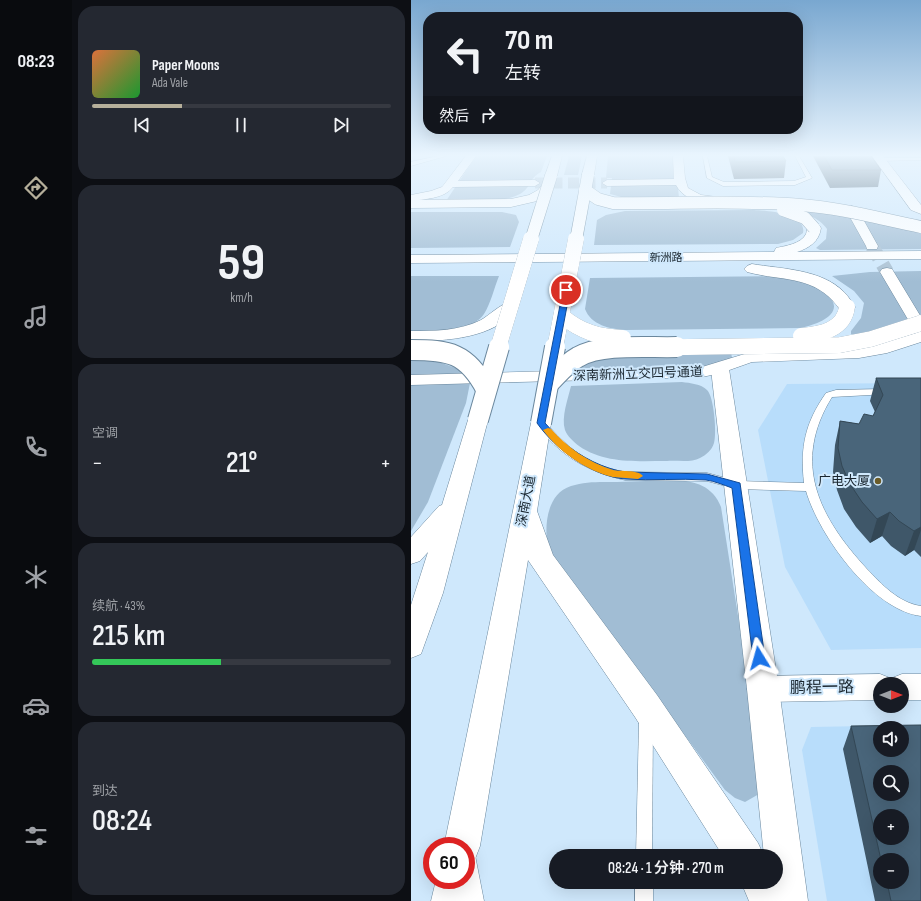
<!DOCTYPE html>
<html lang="zh">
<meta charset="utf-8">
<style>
body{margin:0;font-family:"Sofia Sans Condensed","Noto Sans SC",sans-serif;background:#242831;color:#f1f3f6;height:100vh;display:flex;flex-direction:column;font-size:15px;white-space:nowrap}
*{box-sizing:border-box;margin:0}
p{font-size:13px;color:#9ea1a6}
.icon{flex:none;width:22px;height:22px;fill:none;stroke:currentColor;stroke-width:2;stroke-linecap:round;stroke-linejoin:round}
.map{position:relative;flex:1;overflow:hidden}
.details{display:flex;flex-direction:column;gap:6px;padding:6px;background:#0d0f14;width:339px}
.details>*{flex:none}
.hud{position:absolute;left:12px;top:12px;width:380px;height:122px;border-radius:16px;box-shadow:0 4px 16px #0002;background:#171b24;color:#f1f3f6;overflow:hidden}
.needle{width:26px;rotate:90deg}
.tools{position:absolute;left:462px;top:677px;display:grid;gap:8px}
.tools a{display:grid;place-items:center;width:36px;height:36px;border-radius:50%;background:#171b24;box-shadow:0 4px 16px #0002;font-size:20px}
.speed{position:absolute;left:12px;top:837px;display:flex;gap:8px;font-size:20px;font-weight:700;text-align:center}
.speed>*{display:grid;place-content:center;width:52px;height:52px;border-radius:50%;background:#171b24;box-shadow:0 4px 16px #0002;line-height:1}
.speed .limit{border:6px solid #d22;background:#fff;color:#111}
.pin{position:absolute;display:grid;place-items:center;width:34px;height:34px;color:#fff;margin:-17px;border:2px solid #fff;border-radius:50%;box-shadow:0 1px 4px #0007}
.me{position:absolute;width:44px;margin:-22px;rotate:352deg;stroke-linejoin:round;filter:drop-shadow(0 0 3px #0008)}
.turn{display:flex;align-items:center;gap:14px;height:84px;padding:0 16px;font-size:18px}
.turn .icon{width:52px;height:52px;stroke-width:2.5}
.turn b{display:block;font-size:28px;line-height:34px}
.then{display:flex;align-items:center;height:38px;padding:0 16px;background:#0003;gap:8px;font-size:15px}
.big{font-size:30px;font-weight:600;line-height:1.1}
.details .card{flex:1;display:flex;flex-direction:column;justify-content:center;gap:6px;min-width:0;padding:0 14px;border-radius:16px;background:#242831}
.details .dial{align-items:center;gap:0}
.dial b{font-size:52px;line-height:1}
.song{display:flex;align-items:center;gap:12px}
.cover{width:48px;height:48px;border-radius:6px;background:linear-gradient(135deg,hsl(20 70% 55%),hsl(130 70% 35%))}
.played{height:4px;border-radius:2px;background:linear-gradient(90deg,#b5af9a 30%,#363941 30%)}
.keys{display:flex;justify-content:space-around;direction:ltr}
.heat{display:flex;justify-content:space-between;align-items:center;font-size:22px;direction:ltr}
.charge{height:6px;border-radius:3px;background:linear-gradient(90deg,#34c759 43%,#363941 0)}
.trip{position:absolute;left:138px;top:849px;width:234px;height:40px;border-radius:20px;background:#171b24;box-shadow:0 4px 16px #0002;font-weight:600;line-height:40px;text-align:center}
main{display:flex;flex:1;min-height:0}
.dock{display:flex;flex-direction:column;width:72px;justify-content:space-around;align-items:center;background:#090b0e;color:#9ea1a6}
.dock .icon{width:28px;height:28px}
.dock .selected{color:#b5af9a}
.dock b{font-size:18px;color:#f1f3f6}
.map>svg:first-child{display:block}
</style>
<main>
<nav class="dock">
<b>08:23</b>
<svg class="icon selected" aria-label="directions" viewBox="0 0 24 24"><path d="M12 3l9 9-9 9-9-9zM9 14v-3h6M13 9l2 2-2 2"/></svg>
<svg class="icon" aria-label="music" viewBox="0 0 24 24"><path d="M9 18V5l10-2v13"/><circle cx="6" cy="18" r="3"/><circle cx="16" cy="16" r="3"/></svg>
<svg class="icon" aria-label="phone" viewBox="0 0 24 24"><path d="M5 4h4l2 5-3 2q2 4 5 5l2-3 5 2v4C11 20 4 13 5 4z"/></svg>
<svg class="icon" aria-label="climate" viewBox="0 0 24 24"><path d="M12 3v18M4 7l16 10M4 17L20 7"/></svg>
<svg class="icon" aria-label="car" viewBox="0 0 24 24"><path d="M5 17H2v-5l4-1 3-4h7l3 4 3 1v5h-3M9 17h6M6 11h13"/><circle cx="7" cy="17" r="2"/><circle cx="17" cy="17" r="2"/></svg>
<svg class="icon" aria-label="filters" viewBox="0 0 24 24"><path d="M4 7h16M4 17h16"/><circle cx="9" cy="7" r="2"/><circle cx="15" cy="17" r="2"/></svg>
</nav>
<section class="details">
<div class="card">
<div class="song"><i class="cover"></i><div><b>Paper Moons</b><p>Ada Vale</p></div></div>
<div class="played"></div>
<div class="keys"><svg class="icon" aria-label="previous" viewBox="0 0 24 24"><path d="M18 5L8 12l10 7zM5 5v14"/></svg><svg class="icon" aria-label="pause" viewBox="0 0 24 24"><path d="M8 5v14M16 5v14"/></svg><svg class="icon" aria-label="next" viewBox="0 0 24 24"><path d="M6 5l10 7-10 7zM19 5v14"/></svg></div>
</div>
<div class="card dial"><b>59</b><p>km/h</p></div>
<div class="card"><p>空调</p>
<div class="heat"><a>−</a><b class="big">21°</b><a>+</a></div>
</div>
<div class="card"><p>续航 · 43%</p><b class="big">215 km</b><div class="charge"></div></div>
<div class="card"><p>到达</p><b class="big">08:24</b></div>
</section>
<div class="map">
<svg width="510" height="901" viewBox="0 0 510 901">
<rect width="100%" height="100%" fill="#cfe8fc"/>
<g fill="#b8ddfb" fill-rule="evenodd">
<polygon points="510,379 510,648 420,650 374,567 347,430 376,384 504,383"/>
<path d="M510,725V901H416L391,750L400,727ZM469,728H491V750H469ZM469,772H491V794H469ZM469,816H491V838H469ZM469,860H491V882H469Z"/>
</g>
<g fill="#a1bdd4">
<path d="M65,156H136L130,172C117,179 121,187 109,194C90,204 56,200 35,201Z"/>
<polygon points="158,156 171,156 167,175 153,175"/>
<polygon points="197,156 264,156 268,198 214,198 199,194 201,178 195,178"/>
<path d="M390,208L510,230V249L409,250L405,248L415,239L416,229C408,217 395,216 390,208Z"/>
<path d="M343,210C356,211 396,213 392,233L382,240L367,244L183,245L186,220L195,215L214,211Z"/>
<polygon points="0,212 91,212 105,215 108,222 99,247 0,248"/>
<polygon points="510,271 510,318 499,322 445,335 440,334 440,331 450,318 453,303 443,291 421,276 459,272"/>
<path d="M0,276H88C83,288 80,303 73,314C59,334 21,331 0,331Z"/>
<path d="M365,276C375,278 388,278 398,282C403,283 407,288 411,290C440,311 410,324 389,328L214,330C199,329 180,325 174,309L179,278Z"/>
<polygon points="320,352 321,358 302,369 165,372 165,369 181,357"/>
<polygon points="0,358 28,362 50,370 59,383 55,403 17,502 0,531"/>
<path d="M271,382C279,383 290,384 296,390C303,396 306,434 303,443C301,450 295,455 289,458C280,463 266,460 256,461C226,461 194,464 168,446C163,442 156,436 154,430C150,417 157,399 160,386Z"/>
<path d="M264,480C284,481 302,486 310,507L350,763L348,794L334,802L324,798L314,790L137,549C133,527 135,494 160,486C175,481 191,482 206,482C225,481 244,481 264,480Z"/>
</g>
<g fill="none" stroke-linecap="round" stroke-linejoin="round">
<polyline stroke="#abc1d3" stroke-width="11" stroke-dasharray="11 5.5" stroke-linecap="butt" points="124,183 196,183"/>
<polyline stroke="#abc1d3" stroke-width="14" stroke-dasharray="14 7" stroke-linecap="butt" points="461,246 476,272"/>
<g stroke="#6a879d" stroke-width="1">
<g id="lane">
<polygon points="27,156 35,156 0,166 0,162"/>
<polygon points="292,156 296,156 301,177 313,182 383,181 395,177 384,156 388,156 401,178 384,185 312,186 296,178"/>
<polygon points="469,158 510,158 510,160 467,161 467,159"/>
<path d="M475,389L478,390L479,392L478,394L421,397C380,463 408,517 456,569C470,584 488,603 510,606V616C461,610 408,535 395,491L326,489L296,481L214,480C177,472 147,455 125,423L127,421H133C158,449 176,465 214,472L296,473L326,481L393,483C389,447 394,423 415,393L425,390Z"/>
<polygon points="235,715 240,717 242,722 241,856 225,856 228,722 230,717"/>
<polygon points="55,842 61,844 63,850 73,901 55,901 52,880 55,880 55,846 48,846"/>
<rect x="224" y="882" width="18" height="19"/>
</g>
</g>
<g stroke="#6a879d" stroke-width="1">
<g id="street">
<path d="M55,156H65L47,181L124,180L129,183L124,186L42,187C33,199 13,199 0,201V195L20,191L31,187Z"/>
<path d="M262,156H272L274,178L277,188L290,195L314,198L316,200L314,202C297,207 273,201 265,185L196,186L191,183L196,180L263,179Z"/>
<polygon points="441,206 445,208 447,210 467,246 466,249 456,249 455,246 435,210 437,208"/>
<polygon points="476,268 481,269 510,317 510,342 476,353 448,358 341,362 310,373 291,377 0,385 0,375 291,367 340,352 448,348 468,344 505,333 469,272 471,269"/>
<polygon points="469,674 479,678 480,680 481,678 491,674 510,674 510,700 491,700 491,684 469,684 469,700 352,702 342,698 338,689 342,680 352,676"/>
</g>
</g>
<g stroke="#6a879d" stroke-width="1">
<g id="secondary">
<polygon points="461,156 472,156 510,205 510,214 500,210"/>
<polygon points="352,675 363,679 368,689 397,901 357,901 356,882 365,882 365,856 353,856 336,689 341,679"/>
</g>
</g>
<g stroke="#6a879d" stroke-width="1">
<g id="primary">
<polygon points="141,156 151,156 146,176 144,178 136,178 134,176"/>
<polygon points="176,156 186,156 183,175 181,177 173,177 171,175"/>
<polygon points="137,182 141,183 143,186 135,196 126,201 100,207 0,208 0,200 100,199 118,195 127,190 133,183"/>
<path d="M403,224L408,225L410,228C408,242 398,248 386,252L510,251V259L0,263V255L363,252L365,248C374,246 390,244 395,234C396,231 396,228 398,225Z"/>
<path d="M341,264C371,269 410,269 433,292C437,296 441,302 444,307L442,311L436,312L430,311C405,274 373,282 336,272L333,269L336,266Z"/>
<path d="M99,302L105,303L107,307C85,339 34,341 0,341V331C24,331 48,331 70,320C80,314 88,305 99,302Z"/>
<polygon points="309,363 316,365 318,369 368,689 363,699 352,703 341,699 336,689 300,369 302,365"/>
<polygon points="67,414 74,415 77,420 32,593 10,654 0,658 0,605 17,552 9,561 0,564 0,537 28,506 31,505 57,420 60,415"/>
<polygon points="130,416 137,418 140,423 126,511 142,555 246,695 347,843 353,856 312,856 224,717 117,560 69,846 64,859 55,863 55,846 33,846 120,423 123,418"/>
<polygon points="55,865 58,866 63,880 60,901 20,901 25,880 55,880"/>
<polygon points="365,873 379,901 338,901 330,882 365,882"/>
</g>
</g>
<use href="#lane" fill="#fff" fill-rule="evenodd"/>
<use href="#street" fill="#fff" fill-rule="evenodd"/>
<use href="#secondary" fill="#fff" fill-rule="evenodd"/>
<use href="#primary" fill="#fff" fill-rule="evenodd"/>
<g stroke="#6a879d" stroke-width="13" stroke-linecap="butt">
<g id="primary-bridge-far2">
<path d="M174,190L187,199L202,203C265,204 328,200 390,205C431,208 470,219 510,227"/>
<polyline points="372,210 394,218 403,228"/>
<polyline points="120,240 140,176"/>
<polyline points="165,240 177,175"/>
</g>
</g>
<g stroke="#6a879d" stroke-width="16" stroke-linecap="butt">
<g id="primary-bridge-far1">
<path d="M151,316C170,332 188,337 212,338"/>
<path d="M390,336C410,334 433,330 436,307"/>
<polyline points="87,348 120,239"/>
<polyline points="144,348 165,239"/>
<polyline points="200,348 429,345 460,339 510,323"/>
</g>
</g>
<g stroke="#6a879d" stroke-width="22" stroke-linecap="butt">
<g id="primary-bridge">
<path d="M0,350C38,350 56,353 75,389"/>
<path d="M139,382C148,373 156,363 167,357C191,343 238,348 266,347"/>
<polyline points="67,420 88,347"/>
<polyline points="130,423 144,347"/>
</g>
</g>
<use href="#primary-bridge-far2" stroke="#fff" stroke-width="12"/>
<use href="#primary-bridge-far1" stroke="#fff" stroke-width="16"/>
<use href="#primary-bridge" stroke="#fff" stroke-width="20"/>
</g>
<g fill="#3f5769" fill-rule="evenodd">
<polygon points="317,156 372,156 375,161 373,178 323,179"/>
<polygon points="402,156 460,156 470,170 467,187 419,188"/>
<polygon points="465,378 510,378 510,557 503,550 494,556 480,546 471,536 459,543 445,527 433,509 426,490 422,472 424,445 429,421 448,424 462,416 464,412 459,401"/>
<path d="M440,726L510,901H464L432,749ZM469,860H491V882H469Z"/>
</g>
<g fill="#334755">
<polygon points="479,512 471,536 459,543 466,519"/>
<polygon points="510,527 510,530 503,550 494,556 503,531"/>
</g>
<g fill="#49657a" stroke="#334755" fill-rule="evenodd">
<polygon points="323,156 372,156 375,161 324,162"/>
<polygon points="413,156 460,156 470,170 421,170"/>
<polygon points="465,378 510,378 510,527 503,531 488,521 479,512 466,519 451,502 439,484 431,466 427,448 429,421 448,424 453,414 462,416 472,395"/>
<path d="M510,725V901H480L476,882H491V860H470L440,726ZM469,728H491V750H469ZM469,772H491V794H469ZM469,816H491V838H469Z"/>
</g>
<linearGradient id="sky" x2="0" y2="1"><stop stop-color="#79a7d0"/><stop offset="0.55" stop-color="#e9f5fe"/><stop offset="1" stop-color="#e9f5fe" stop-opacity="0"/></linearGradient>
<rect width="510" height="282" fill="url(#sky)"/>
<path fill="#1a73e8" stroke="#114b97" d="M155,288L159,290L134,423C140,429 146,438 153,443C170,457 193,469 214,472L296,474L329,483L354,658L353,662L348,663L344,662L342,658L321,488C313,485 303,481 295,480C268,478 241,481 214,479C181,476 145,450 126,423L152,290Z"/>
<path fill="#f59e0b" d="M137,428L140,429C157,448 177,462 202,470C210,472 226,469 232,476L227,479C219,478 210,478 202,477C176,471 148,452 132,430Z"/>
<circle fill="#6b5c29" stroke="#cfe8fc" stroke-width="1.5" cx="467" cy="481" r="4"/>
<g text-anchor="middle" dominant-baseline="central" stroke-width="4" stroke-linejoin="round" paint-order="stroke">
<g font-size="11" fill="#19252e" stroke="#cfe8fc">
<text x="255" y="257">新洲路</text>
</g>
<g font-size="13" fill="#19252e" stroke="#cfe8fc">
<text transform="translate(227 374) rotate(-2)">深南新洲立交四号通道</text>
<text transform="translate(115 501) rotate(-79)">深南大道</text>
</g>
<g font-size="13" fill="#19252e" stroke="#cfe8fc" text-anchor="end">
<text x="459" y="481">广电大厦</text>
</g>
<g font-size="16" fill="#19252e" stroke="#cfe8fc">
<text transform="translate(411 688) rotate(-1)">鹏程一路</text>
</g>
</g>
</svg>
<div class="tools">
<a><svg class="needle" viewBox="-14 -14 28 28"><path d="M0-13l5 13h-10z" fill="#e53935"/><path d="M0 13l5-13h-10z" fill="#9ea1a6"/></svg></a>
<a><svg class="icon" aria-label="sound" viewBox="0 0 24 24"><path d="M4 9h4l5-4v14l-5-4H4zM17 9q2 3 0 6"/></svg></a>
<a><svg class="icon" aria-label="search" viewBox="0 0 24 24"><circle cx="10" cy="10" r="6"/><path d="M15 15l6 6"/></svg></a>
<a>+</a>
<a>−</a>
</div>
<div class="speed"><div class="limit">60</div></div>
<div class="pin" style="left:155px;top:290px;background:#d93025"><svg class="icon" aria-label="arrive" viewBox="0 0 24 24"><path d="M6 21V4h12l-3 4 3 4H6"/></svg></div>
<svg class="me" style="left:348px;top:658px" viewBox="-20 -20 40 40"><path d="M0-17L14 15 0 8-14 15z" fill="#1a73e8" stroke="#fff" stroke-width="4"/></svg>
<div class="trip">08:24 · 1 分钟 · 270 m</div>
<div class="hud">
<div class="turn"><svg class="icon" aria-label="left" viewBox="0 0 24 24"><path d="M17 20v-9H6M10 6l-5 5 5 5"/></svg><div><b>70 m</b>左转</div></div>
<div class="then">然后<svg class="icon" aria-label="right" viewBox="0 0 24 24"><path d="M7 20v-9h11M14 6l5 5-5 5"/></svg></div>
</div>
</div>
</main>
